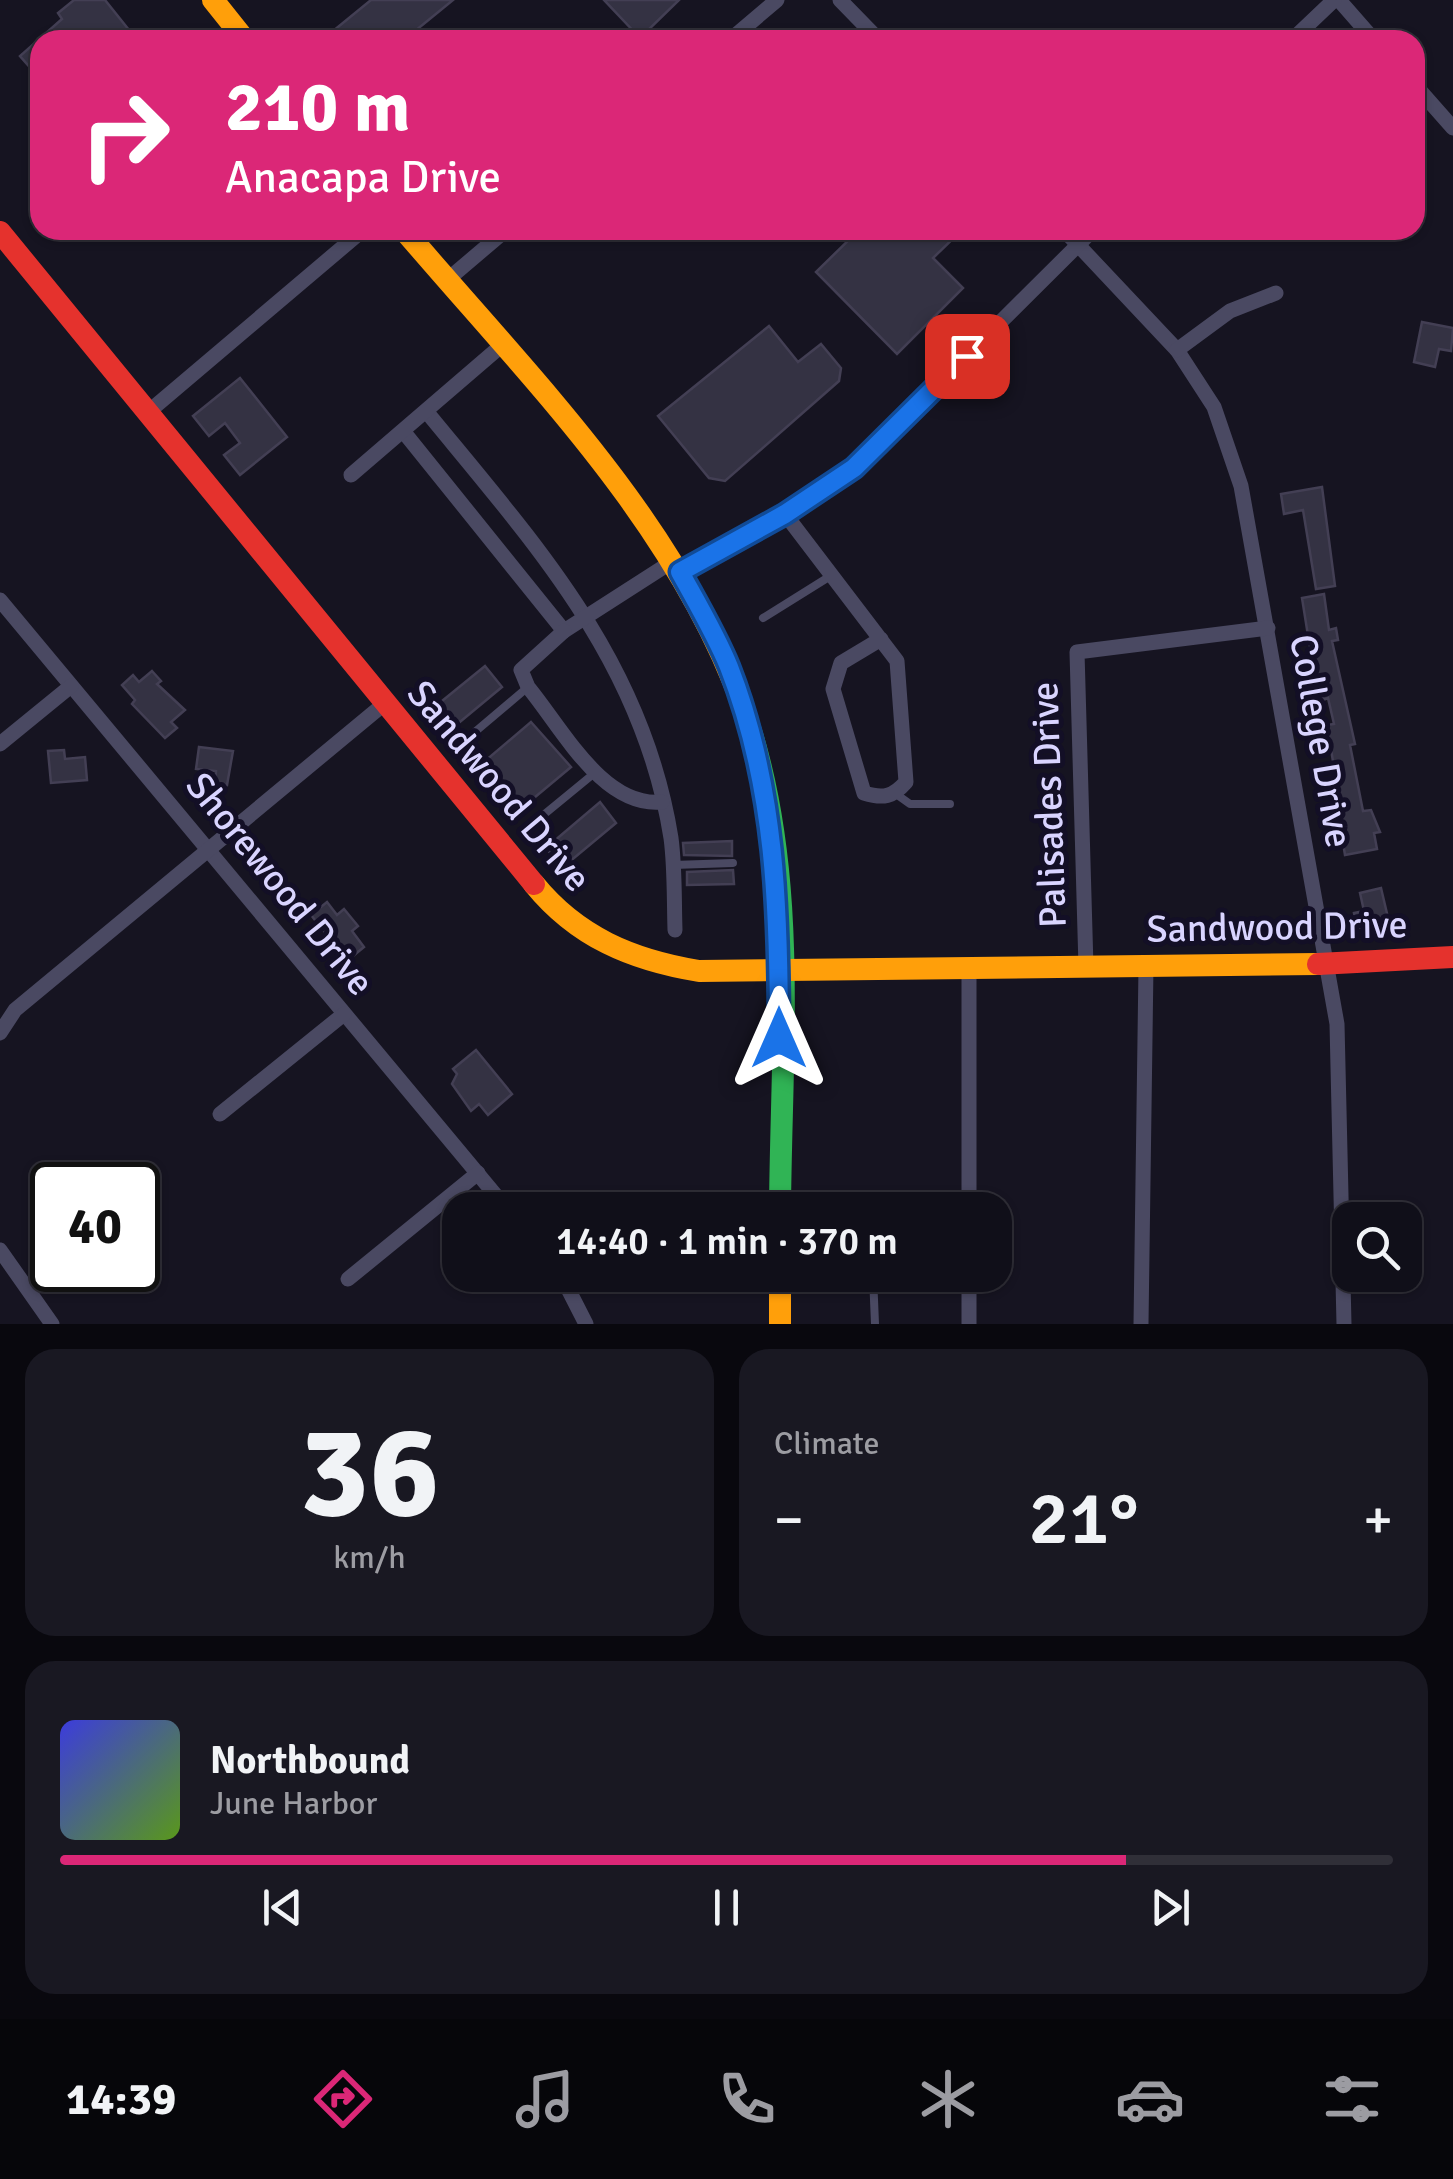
<!DOCTYPE html>
<meta charset="utf-8">
<style>
body{margin:0;font-family:Signika,sans-serif;background:#191822;color:#f1f3f6;height:100vh;display:flex;flex-direction:column;font-size:38px;white-space:nowrap}
*{box-sizing:border-box;margin:0}
p{font-size:32px;color:#9c9ca2}
.icon{flex:none;width:55px;height:55px;fill:none;stroke:currentColor;stroke-width:2;stroke-linecap:round;stroke-linejoin:round}
.map{position:relative;height:1324px;overflow:hidden}
.side{display:flex;flex-direction:column;gap:25px;padding:25px;background:#09080e;flex:1}
.side>*{flex:none}
.banner{position:absolute;left:30px;top:30px;width:1395px;height:210px;border-radius:30px;box-shadow:0 2px 8px #0004,0 0 0 2px #302f38;background:#db2777;color:#fff;overflow:hidden}
.buttons{position:absolute;left:1332px;top:1202px;display:grid;gap:20px}
.buttons a{display:grid;place-items:center;width:90px;height:90px;border-radius:20px;background:#100f19;box-shadow:0 2px 8px #0004,0 0 0 2px #302f38;font-size:50px}
.speed{position:absolute;left:30px;top:1162px;display:flex;gap:20px;font-size:50px;font-weight:700;text-align:center}
.speed>*{display:grid;place-content:center;width:130px;height:130px;border-radius:50%;background:#100f19;box-shadow:0 2px 8px #0004,0 0 0 2px #302f38;line-height:1}
.speed .limit{border:5px solid #111;border-radius:15px;background:#fff;color:#111}
.pin{position:absolute;display:grid;place-items:center;width:85px;height:85px;color:#fff;margin:-42px;border-radius:20px;box-shadow:0 5px 15px #0006}
.me{position:absolute;width:110px;margin:-55px;rotate:0deg;stroke-linejoin:round;filter:drop-shadow(0 0 8px #0008)}
.turn{display:flex;align-items:center;gap:35px;height:210px;padding:0 30px;font-size:45px}
.turn .icon{width:130px;height:130px;stroke-width:2.5}
.turn b{display:block;font-size:70px;line-height:85px}
.big{font-size:75px;font-weight:600;line-height:1.1}
.side .widget{flex:1;display:flex;flex-direction:column;justify-content:center;gap:15px;min-width:0;padding:0 35px;border-radius:30px;background:#191822}
.side .dial{align-items:center;gap:0}
.dial b{font-size:130px;line-height:1}
.song{display:flex;align-items:center;gap:30px}
.cover{width:120px;height:120px;border-radius:15px;background:linear-gradient(135deg,hsl(240 70% 55%),hsl(90 70% 35%))}
.played{height:10px;border-radius:5px;background:linear-gradient(90deg,#db2777 80%,#302f38 80%)}
.keys{display:flex;justify-content:space-around;direction:ltr}
.heat{display:flex;justify-content:space-between;align-items:center;font-size:55px;direction:ltr}
.side .tiles{flex:1;display:grid;gap:25px;grid-template-columns:1fr 1fr}
.widget:last-child{grid-column:span 2}
.trip{position:absolute;left:442px;top:1192px;width:570px;height:100px;border-radius:30px;background:#100f19;box-shadow:0 2px 8px #0004,0 0 0 2px #302f38;font-weight:600;line-height:100px;text-align:center}
.tabs{display:flex;height:160px;justify-content:space-around;align-items:center;background:#06060a;color:#9c9ca2}
.tabs .icon{width:70px;height:70px}
.tabs .current{color:#db2777}
.tabs b{font-size:45px;color:#f1f3f6}
.map>svg:first-child{display:block}
</style>
<div class="map">
<svg width="1453" height="1324" viewBox="0 0 1453 1324">
<rect width="100%" height="100%" fill="#161421"/>
<g fill="#343243" stroke="#433f54" stroke-width="2.5">
<polygon points="74,0 105,0 137,40 40,40 40,79 20,56 62,19 58,13"/>
<polygon points="371,0 453,0 404,40 322,40"/>
<polygon points="604,0 679,0 640,38"/>
<polygon points="859,230 962,230 933,258 963,288 897,354 816,272"/>
<polygon points="1422,322 1453,328 1451,351 1439,349 1435,367 1414,362"/>
<polygon points="769,326 798,362 821,344 841,368 839,381 725,481 709,478 658,416"/>
<polygon points="240,378 287,437 240,475 224,455 240,443 225,423 209,436 193,416"/>
<polygon points="1322,487 1335,586 1316,589 1303,510 1284,514 1281,494"/>
<polygon points="1324,594 1329,630 1336,628 1338,640 1332,641 1355,744 1350,745 1363,811 1371,810 1380,832 1374,833 1377,849 1345,855 1341,830 1333,831 1330,812 1341,810 1327,725 1334,724 1328,698 1323,700 1320,685 1316,686 1302,598"/>
<polygon points="485,666 502,687 449,731 431,710"/>
<polygon points="152,671 161,681 157,684 185,710 171,722 177,728 165,738 132,704 135,700 122,685 133,675 139,682"/>
<polygon points="531,722 571,767 516,813 478,767"/>
<polygon points="199,747 233,751 227,785 215,783 216,771 196,769"/>
<polygon points="64,750 65,759 85,757 87,780 51,783 48,751"/>
<polygon points="600,802 616,823 562,868 546,848"/>
<polygon points="732,841 732,856 684,855 683,843"/>
<polygon points="733,870 734,884 687,885 687,872"/>
<polygon points="1381,888 1389,922 1357,928 1354,913 1364,911 1360,893"/>
<polygon points="327,902 337,915 344,909 358,926 352,931 364,947 347,961 311,915"/>
<polygon points="476,1050 512,1094 488,1115 479,1104 471,1111 452,1084 457,1074 453,1069"/>
</g>
<g fill="none" stroke-linecap="round" stroke-linejoin="round">
<g stroke="#4a4962" stroke-width="8">
<polyline points="763,618 832,575"/>
<polyline points="463,742 528,687"/>
<polyline points="896,794 910,804 950,804"/>
<polyline points="530,826 597,771"/>
<polyline points="673,865 733,863"/>
<polyline points="873,1275 875,1324"/>
</g>
<g stroke="#4a4962" stroke-width="15">
<polyline points="840,0 879,40"/>
<polyline points="1339,0 1374,40"/>
<polyline points="730,40 777,0"/>
<polyline points="1292,40 1334,0"/>
<polyline points="1415,85 1453,128"/>
<polyline points="1064,230 1177,350 1214,407 1241,486 1337,1024 1344,1324"/>
<polyline points="446,281 506,230"/>
<polyline points="1177,350 1230,311 1276,293"/>
<path d="M426,411C535,544 643,661 671,838C675,868 674,899 675,930"/>
<polyline points="146,414 363,230"/>
<polyline points="403,431 564,631 673,561"/>
<polyline points="351,475 501,346"/>
<path d="M785,514L897,661L906,782C893,797 883,799 864,793L833,689L841,663L881,639"/>
<polyline points="680,572 785,514 854,468 1093,230"/>
<polyline points="0,600 508,1210"/>
<path d="M564,631L521,670L528,687C562,728 603,808 662,802"/>
<polyline points="0,744 71,686"/>
<polyline points="1086,967 1077,652 1268,628"/>
<polyline points="969,970 969,1210"/>
<polyline points="0,1033 15,1010 384,704"/>
<polyline points="220,1114 344,1014"/>
<polyline points="0,1250 52,1324"/>
<polyline points="561,1275 586,1324"/>
<polyline points="969,1275 969,1324"/>
<polyline points="348,1279 478,1173"/>
<polyline points="1141,1324 1146,966"/>
</g>
<path stroke="#30b455" stroke-width="22" d="M743,707C800,865 781,1045 780,1210"/>
<g stroke="#ff9f0a" stroke-width="22">
<polyline points="213,0 245,40"/>
<path d="M404,230C530,378 676,521 743,707"/>
<path d="M534,884C577,937 632,960 699,971L1318,964"/>
<polyline points="780,1275 780,1324"/>
</g>
<g stroke="#e5322d" stroke-width="22">
<polyline points="0,232 534,884"/>
<polyline points="1318,964 1453,957"/>
</g>
</g>
<g fill="none" stroke-linecap="round" stroke-linejoin="round">
<g stroke="#114b97" stroke-width="25">
<path id="route" d="M779,1038C779,912 776,787 729,667C716,635 697,603 680,572L785,514L854,468L967,356"/>
</g>
<use href="#route" stroke="#1a73e8" stroke-width="18"/>
</g>
<g text-anchor="middle" dominant-baseline="central" stroke-width="10" stroke-linejoin="round" paint-order="stroke">
<g font-size="38" fill="#d9d4ff" stroke="#130f26">
<text transform="translate(1321 741) rotate(80)">College Drive</text>
<text transform="translate(499 786) rotate(50)">Sandwood Drive</text>
<text transform="translate(1049 805) rotate(-92)">Palisades Drive</text>
<text transform="translate(280 884) rotate(51)">Shorewood Drive</text>
<text transform="translate(1277 927) rotate(-1)">Sandwood Drive</text>
</g>
</g>
</svg>
<div class="buttons">
<a><svg class="icon" aria-label="search" viewBox="0 0 24 24"><circle cx="10" cy="10" r="6"/><path d="M15 15l6 6"/></svg></a>
</div>
<div class="speed"><div class="limit">40</div></div>
<div class="pin" style="left:967px;top:356px;background:#d93025"><svg class="icon" aria-label="arrive" viewBox="0 0 24 24"><path d="M6 21V4h12l-3 4 3 4H6"/></svg></div>
<svg class="me" style="left:779px;top:1038px" viewBox="-20 -20 40 40"><path d="M0-17L14 15 0 8-14 15z" fill="#1a73e8" stroke="#fff" stroke-width="4"/></svg>
<div class="trip">14:40 · 1 min · 370 m</div>
<div class="banner">
<div class="turn"><svg class="icon" aria-label="right" viewBox="0 0 24 24"><path d="M7 20v-9h11M14 6l5 5-5 5"/></svg><div><b>210 m</b>Anacapa Drive</div></div>
</div>
</div>
<section class="side">
<div class="tiles">
<div class="widget dial"><b>36</b><p>km/h</p></div>
<div class="widget"><p>Climate</p>
<div class="heat"><a>−</a><b class="big">21°</b><a>+</a></div>
</div>
<div class="widget">
<div class="song"><i class="cover"></i><div><b>Northbound</b><p>June Harbor</p></div></div>
<div class="played"></div>
<div class="keys"><svg class="icon" aria-label="previous" viewBox="0 0 24 24"><path d="M18 5L8 12l10 7zM5 5v14"/></svg><svg class="icon" aria-label="pause" viewBox="0 0 24 24"><path d="M8 5v14M16 5v14"/></svg><svg class="icon" aria-label="next" viewBox="0 0 24 24"><path d="M6 5l10 7-10 7zM19 5v14"/></svg></div>
</div>
</div>
</section>
<nav class="tabs">
<b>14:39</b>
<svg class="icon current" aria-label="directions" viewBox="0 0 24 24"><path d="M12 3l9 9-9 9-9-9zM9 14v-3h6M13 9l2 2-2 2"/></svg>
<svg class="icon" aria-label="music" viewBox="0 0 24 24"><path d="M9 18V5l10-2v13"/><circle cx="6" cy="18" r="3"/><circle cx="16" cy="16" r="3"/></svg>
<svg class="icon" aria-label="phone" viewBox="0 0 24 24"><path d="M5 4h4l2 5-3 2q2 4 5 5l2-3 5 2v4C11 20 4 13 5 4z"/></svg>
<svg class="icon" aria-label="climate" viewBox="0 0 24 24"><path d="M12 3v18M4 7l16 10M4 17L20 7"/></svg>
<svg class="icon" aria-label="car" viewBox="0 0 24 24"><path d="M5 17H2v-5l4-1 3-4h7l3 4 3 1v5h-3M9 17h6M6 11h13"/><circle cx="7" cy="17" r="2"/><circle cx="17" cy="17" r="2"/></svg>
<svg class="icon" aria-label="filters" viewBox="0 0 24 24"><path d="M4 7h16M4 17h16"/><circle cx="9" cy="7" r="2"/><circle cx="15" cy="17" r="2"/></svg>
</nav>
